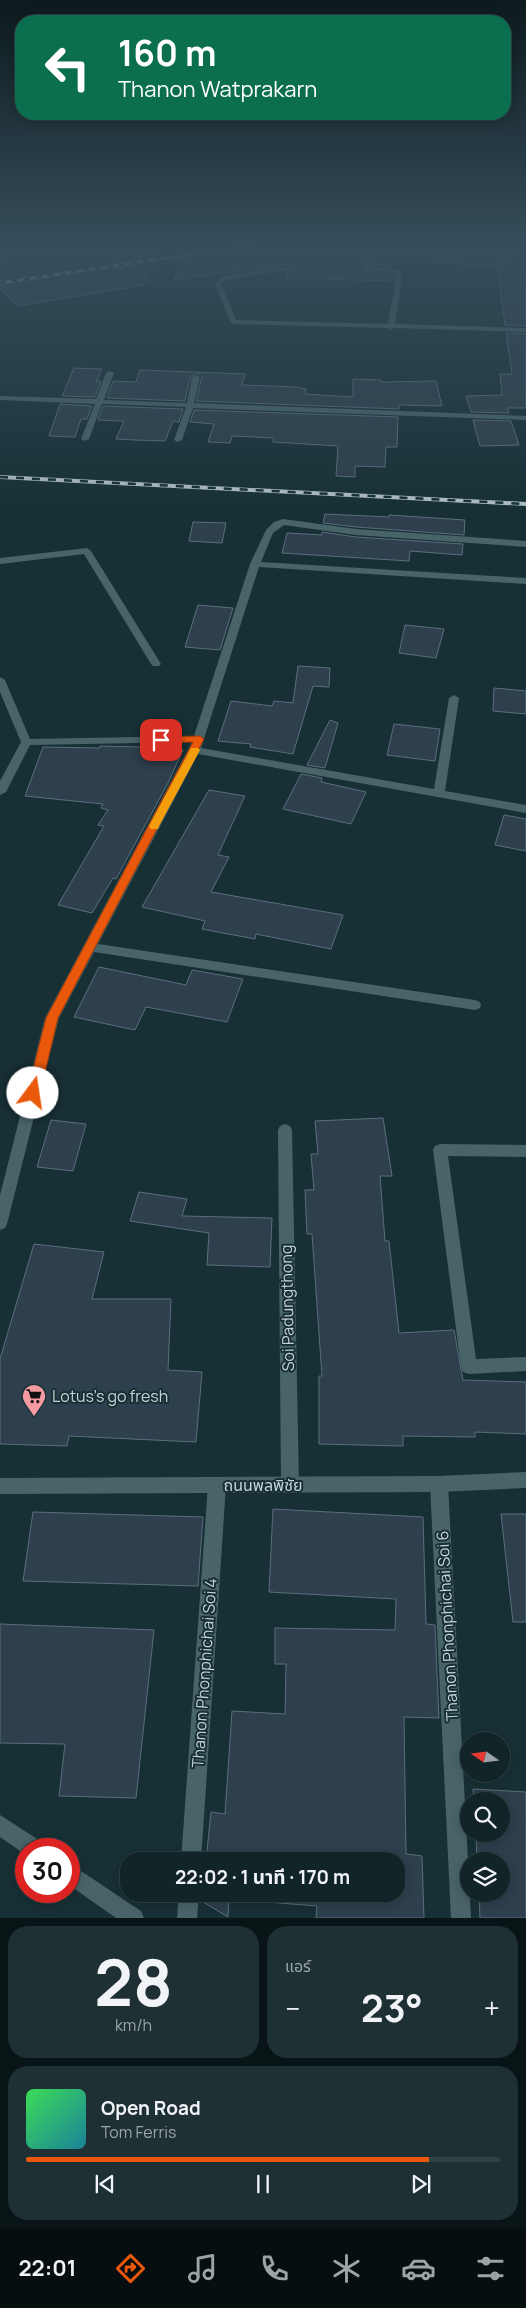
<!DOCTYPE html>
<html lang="th">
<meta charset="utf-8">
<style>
body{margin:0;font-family:Manrope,"Noto Sans Thai",sans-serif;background:#1e3034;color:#f1f3f6;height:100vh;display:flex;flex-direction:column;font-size:19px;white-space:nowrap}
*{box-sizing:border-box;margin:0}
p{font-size:16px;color:#9ca4a8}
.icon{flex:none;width:28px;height:28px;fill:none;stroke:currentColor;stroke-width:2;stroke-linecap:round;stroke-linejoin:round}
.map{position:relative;height:1918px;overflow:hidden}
.details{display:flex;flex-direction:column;gap:8px;padding:8px;background:#091416;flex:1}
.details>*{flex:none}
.banner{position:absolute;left:15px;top:15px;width:496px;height:105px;border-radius:20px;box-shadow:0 2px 12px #0003,0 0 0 1px #304145;background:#0b6e4f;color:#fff;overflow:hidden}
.needle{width:32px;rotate:284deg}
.buttons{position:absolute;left:460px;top:1732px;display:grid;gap:10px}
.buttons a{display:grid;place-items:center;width:50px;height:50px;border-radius:50%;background:#112428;box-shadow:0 2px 12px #0003,0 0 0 1px #304145;font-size:25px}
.speed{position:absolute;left:15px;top:1838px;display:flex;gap:10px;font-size:25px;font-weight:700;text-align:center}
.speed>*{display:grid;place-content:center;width:65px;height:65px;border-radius:50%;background:#112428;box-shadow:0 2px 12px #0003,0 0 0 1px #304145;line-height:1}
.speed .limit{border:8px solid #d22;background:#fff;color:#111}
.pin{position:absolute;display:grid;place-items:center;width:42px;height:42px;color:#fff;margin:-21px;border-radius:10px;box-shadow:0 2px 8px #0006}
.me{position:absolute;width:55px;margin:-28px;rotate:14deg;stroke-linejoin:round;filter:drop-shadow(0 0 4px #0008)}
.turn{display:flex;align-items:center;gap:18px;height:105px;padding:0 20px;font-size:22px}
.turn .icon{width:65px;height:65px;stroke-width:2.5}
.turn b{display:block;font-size:35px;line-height:42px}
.big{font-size:38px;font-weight:700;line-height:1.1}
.details .card{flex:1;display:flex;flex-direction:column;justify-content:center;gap:8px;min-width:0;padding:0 18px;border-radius:20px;background:#1e3034}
.details .dial{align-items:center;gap:0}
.dial b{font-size:65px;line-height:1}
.song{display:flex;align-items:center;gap:15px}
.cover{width:60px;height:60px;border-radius:8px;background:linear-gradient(135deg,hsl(130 70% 55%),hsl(190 70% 35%))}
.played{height:5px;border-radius:2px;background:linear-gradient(90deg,#ea580c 85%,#304145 85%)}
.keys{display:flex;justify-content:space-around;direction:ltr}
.heat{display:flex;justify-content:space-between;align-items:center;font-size:28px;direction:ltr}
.details .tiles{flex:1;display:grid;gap:8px;grid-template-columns:1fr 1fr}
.card:last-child{grid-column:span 2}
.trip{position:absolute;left:120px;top:1852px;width:285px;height:50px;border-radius:20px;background:#112428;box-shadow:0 2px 12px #0003,0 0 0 1px #304145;font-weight:700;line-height:50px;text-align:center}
.tabs{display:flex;height:80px;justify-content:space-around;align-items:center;background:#070e10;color:#9ca4a8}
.tabs .icon{width:35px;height:35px}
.tabs .selected{color:#ea580c}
.tabs b{font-size:22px;color:#f1f3f6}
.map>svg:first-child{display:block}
</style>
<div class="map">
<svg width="526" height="1918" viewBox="0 0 526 1918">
<rect width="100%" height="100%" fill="#173035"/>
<g fill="#2e3f4d" stroke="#5c6e7e">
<polygon points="0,244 162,244 143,285 17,306 0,288"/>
<polygon points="188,244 243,244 243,250 298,244 415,244 381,246 362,254 363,270 393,274 394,281 286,278 288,272 296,269 292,264 174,280"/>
<polygon points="427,244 516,244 516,246 521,246 521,251"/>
<polygon points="428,250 525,259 526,326 505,325 498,272 496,272 497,266 393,260 394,267 371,264 372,258 389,253"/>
<polygon points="506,333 526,334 526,408 507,408 509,413 471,412 466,396 502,395 500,374 512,374"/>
<polygon points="74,368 102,369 96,381 101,381 95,397 62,396"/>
<polygon points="140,370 245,374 242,385 297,387 306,389 305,394 353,397 353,379 381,380 381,382 436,381 442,406 399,405 399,409 196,401 202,377 197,373 190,377 185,401 107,398 113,381 136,382"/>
<polygon points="60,404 92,406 87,419 81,419 75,437 49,436"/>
<polygon points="103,406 183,409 179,422 173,421 165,441 135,440 116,439 124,421 98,420"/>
<polygon points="194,410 398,417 397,447 386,447 385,467 355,466 355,477 336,476 338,446 273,442 274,438 232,436 230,443 208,442 214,424 190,422"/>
<polygon points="473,420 511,421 519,445 480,446"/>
<polygon points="325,514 389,517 389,515 465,520 464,535 356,527 323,523"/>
<polygon points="193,522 226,523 222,543 189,541"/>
<polygon points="322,532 356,537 463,544 462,555 410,551 409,561 282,553 287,533 322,535"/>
<polygon points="198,605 233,608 220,650 185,647"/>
<polygon points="405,625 444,629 436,658 399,653"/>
<polygon points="298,666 330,668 329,687 313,686 293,754 250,747 251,744 218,741 231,701 272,706 274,701 293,703"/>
<polygon points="494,688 526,691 526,714 493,711"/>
<polygon points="330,720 338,723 325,768 307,765"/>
<polygon points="394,724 440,729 435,761 387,755"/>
<polygon points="142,745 183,750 168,783 116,879 113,878 92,913 58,905 104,826 98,825 108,810 101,808 103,804 25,796 43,747 100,748 100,746 141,747"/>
<polygon points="301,774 322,778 321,782 366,792 351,824 283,809"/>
<polygon points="209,790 245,796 218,855 229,857 211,892 343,915 331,949 256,934 255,939 202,929 205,921 142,907"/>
<polygon points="504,815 526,819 526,851 495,845"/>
<polygon points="99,967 186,985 192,970 243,979 227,1022 146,1007 135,1030 74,1017"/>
<polygon points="383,1118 392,1176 380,1176 385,1241 389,1241 399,1333 454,1330 463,1380 526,1382 526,1434 475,1432 475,1437 403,1436 403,1446 319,1444 319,1376 322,1376 312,1234 307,1234 305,1190 314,1190 311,1154 318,1154 315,1121"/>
<polygon points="51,1120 86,1124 73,1171 37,1167"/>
<polygon points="139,1192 187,1199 182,1216 272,1218 270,1267 207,1265 209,1233 130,1221"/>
<polygon points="34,1244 104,1252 92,1299 171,1299 168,1370 202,1372 196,1442 69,1436 67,1446 0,1444 0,1359"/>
<polygon points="273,1509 423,1517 426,1624 435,1625 439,1718 404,1717 406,1854 422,1856 424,1918 316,1918 317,1906 229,1899 228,1917 203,1902 205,1894 396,1894 396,1861 206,1861 211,1812 225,1814 232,1711 285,1714 286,1664 275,1664 275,1628 395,1630 396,1599 269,1592"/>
<polygon points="33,1512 203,1517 198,1586 23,1581"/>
<polygon points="501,1514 526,1514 526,1622 513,1622"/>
<polygon points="0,1624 154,1630 136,1798 59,1796 65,1744 0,1743"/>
<polygon points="473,1789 526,1792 526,1918 480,1918 479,1894 501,1894 501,1861 477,1861 476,1834 501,1834 501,1801 474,1801"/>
</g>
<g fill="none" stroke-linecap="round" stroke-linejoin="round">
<g fill="#496469" fill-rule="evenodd">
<polygon points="440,1144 526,1145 526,1157 448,1156 476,1359 526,1357 526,1371 469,1374 463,1372 461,1367 433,1150 435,1146"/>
<polygon points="0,1815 42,1842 45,1849 26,1849 26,1855 0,1837"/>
<polygon points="69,1863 141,1911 144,1918 116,1918 69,1885"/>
</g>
<g fill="#496469" fill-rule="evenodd">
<path d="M421,245L526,253V257C476,252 419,240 370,256L369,266L400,270L402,279L395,324L526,328V332L394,328L391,330L388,328L233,324L230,322L215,283L224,276L292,266L294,269L226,280L221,283L236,320L388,324L396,279L394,272L364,269V255L381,248Z"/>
<polygon points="110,371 114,373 104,400 187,403 192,377 196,375 200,377 194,403 526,416 526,420 193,408 182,440 178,442 174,440 186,407 102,404 89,439 85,441 81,439 95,404 0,400 0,396 96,399 106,373"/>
<polygon points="283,519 356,529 526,541 526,547 356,535 284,525 273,533 261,562 526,578 526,584 259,567 201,748 434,789 449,698 454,695 459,698 445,791 526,805 526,813 198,754 98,944 475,1000 480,1002 481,1005 480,1008 475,1010 94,952 59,1018 7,1224 5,1228 0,1230 0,1195 45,1018 192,742 30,745 6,792 0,795 0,781 21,742 0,692 0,677 5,680 30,739 194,736 250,564 266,530 274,522"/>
<polygon points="87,548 91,551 161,664 159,666 153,666 151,664 84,554 0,564 0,558"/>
<polygon points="285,1124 290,1126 292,1130 299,1485 296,1491 290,1493 284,1491 281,1485 278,1130 280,1126"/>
<polygon points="439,1476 445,1478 448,1484 471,1918 451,1918 430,1484 433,1478"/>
<polygon points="217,1477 223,1479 226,1485 201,1861 181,1861 208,1485 211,1479"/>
<polygon points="179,1894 199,1894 197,1918 177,1918"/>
</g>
<polygon fill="#496469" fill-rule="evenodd" points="526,1472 526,1488 439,1492 0,1494 0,1478 439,1476"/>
<g stroke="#afbfc2" stroke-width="3">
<polyline id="rail-far1" points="0,283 259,244"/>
</g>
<g stroke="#afbfc2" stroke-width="4">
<polyline id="rail" points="0,477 526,504"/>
</g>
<use href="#rail-far1" stroke="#173035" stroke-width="2" stroke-dasharray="6" stroke-linecap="butt"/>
<use href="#rail" stroke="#173035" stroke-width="2.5" stroke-dasharray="8" stroke-linecap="butt"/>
</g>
<linearGradient id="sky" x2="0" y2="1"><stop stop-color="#0d1a1d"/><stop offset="0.48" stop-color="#364e5c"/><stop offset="1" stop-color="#364e5c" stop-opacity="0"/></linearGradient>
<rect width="526" height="512" fill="url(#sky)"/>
<polygon fill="#ea580c" stroke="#983908" points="200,736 204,739 58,1018 40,1093 38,1097 29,1097 27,1093 46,1018 193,742 161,743 156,740 161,737"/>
<polygon fill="#f59e0b" points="191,748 198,748 200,750 159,826 158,829 150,829 149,826"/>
<defs>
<g id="supermarket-pin" transform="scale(1.25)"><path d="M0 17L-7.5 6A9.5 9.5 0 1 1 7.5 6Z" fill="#f49aa0" stroke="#173035"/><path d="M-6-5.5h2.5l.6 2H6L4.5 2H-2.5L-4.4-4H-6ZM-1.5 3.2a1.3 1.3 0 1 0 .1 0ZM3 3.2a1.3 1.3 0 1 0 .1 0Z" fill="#111"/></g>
</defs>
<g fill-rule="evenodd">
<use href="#supermarket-pin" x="34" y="1396"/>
</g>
<g text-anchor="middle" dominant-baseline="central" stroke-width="4" stroke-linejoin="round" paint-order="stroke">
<g font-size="16" fill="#c6d4d7" stroke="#173035">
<text transform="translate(287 1308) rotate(-91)">Soi Padungthong</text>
<text x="263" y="1485">ถนนพลพิชัย</text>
<text transform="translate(447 1626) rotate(-93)">Thanon Phonphichai Soi 6</text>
<text transform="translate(204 1673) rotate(-86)">Thanon Phonphichai Soi 4</text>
</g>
<g font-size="16" fill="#c6d4d7" stroke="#173035" text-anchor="start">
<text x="52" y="1396">Lotus's go fresh</text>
</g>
</g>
</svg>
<div class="buttons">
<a><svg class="needle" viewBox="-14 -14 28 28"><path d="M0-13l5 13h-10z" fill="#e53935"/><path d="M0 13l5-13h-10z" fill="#9ca4a8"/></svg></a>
<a><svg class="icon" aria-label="search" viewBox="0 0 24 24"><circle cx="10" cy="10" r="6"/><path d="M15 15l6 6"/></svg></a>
<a><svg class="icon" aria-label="layers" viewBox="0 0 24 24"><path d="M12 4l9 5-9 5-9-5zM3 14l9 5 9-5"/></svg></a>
</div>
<div class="speed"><div class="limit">30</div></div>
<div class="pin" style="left:161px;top:740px;background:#d93025"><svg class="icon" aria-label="arrive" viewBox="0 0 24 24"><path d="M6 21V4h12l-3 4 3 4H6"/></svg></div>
<svg class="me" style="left:33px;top:1093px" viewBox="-20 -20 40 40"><circle r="19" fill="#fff"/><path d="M0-13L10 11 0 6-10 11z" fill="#ea580c"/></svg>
<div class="trip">22:02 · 1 นาที · 170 m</div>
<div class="banner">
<div class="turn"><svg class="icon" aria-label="left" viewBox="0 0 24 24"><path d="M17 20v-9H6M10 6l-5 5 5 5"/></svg><div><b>160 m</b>Thanon Watprakarn</div></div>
</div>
</div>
<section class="details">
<div class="tiles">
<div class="card dial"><b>28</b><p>km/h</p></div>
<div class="card"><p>แอร์</p>
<div class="heat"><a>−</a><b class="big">23°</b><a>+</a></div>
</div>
<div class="card">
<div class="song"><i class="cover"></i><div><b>Open Road</b><p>Tom Ferris</p></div></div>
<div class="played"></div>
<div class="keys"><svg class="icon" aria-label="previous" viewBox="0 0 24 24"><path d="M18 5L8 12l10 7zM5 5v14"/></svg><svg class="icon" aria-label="pause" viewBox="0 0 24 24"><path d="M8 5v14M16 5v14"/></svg><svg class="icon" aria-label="next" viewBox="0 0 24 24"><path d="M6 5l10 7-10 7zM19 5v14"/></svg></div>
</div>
</div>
</section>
<nav class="tabs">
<b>22:01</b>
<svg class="icon selected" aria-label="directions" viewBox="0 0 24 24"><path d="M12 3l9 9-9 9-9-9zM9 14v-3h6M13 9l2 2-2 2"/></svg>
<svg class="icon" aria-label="music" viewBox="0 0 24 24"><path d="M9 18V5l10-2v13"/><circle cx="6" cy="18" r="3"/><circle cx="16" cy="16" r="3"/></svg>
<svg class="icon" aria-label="phone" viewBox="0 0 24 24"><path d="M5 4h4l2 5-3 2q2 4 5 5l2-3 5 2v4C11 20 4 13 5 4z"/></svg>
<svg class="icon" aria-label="climate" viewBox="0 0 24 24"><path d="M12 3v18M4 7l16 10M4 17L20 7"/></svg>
<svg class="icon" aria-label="car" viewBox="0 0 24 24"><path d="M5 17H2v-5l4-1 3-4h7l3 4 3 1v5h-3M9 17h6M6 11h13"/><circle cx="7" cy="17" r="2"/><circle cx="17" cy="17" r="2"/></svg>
<svg class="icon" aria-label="filters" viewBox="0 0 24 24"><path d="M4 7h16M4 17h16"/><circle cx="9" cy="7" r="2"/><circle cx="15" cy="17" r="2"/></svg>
</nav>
